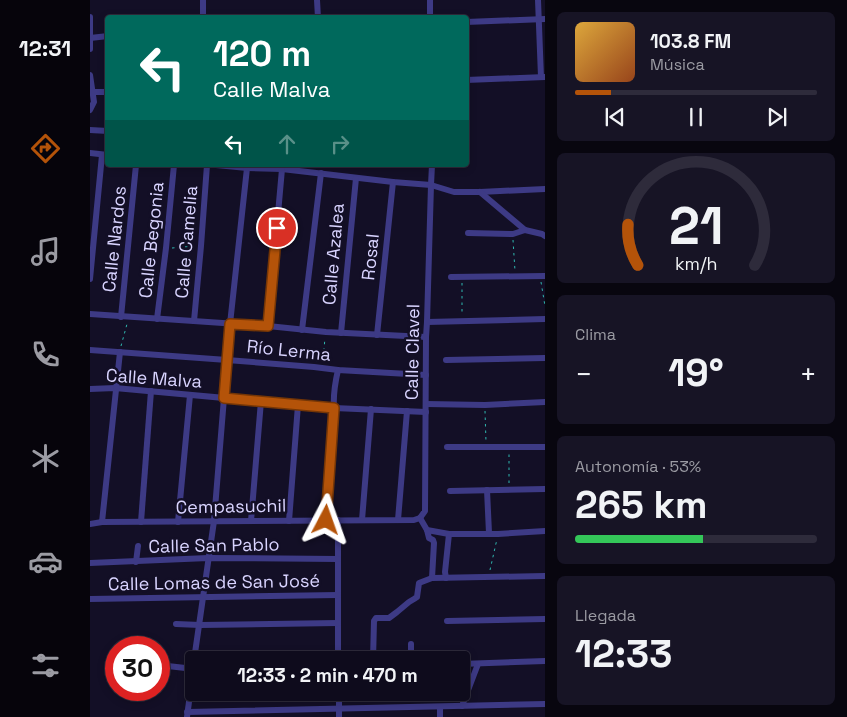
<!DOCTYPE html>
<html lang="es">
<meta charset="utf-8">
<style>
body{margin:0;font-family:"Space Grotesk",sans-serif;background:#171425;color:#f1f3f6;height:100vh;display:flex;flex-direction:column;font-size:19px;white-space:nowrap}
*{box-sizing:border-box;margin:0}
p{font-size:16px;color:#9b9ba3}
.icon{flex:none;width:28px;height:28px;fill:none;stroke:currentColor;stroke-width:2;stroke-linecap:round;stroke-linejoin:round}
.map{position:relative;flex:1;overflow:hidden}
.panel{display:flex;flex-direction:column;gap:12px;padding:12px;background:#08060f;width:302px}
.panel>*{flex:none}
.top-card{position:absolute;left:15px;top:15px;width:364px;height:152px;border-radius:5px;box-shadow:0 2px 8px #0003,0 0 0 1px #2e2b3b;background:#00695c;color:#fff;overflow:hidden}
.speed{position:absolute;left:15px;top:636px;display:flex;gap:10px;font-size:25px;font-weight:700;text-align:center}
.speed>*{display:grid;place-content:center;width:65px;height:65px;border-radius:50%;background:#0e0b1c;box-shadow:0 2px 8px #0003,0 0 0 1px #2e2b3b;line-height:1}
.speed .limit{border:8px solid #d22;background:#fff;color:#111}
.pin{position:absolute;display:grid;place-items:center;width:42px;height:42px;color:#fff;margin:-21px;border:2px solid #fff;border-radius:50%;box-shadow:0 1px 5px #0007}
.me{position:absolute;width:55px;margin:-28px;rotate:4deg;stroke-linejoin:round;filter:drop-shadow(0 0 4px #0008)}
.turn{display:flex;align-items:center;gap:18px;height:105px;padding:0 25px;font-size:22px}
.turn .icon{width:65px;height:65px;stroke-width:2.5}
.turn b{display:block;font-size:35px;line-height:42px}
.lanes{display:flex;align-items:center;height:48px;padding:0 25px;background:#0003;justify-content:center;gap:25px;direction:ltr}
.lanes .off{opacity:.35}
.big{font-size:38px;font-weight:800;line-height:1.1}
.panel .widget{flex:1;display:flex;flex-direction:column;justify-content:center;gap:8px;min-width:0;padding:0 18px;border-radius:8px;background:#171425}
.panel .dial{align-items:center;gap:0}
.dial svg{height:130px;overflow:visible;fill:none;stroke:#2e2b3b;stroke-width:7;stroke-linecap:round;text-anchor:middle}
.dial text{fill:#f1f3f6;stroke:none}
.song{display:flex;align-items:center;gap:15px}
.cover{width:60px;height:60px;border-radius:8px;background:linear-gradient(135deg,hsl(40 70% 55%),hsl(20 70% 35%))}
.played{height:5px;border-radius:2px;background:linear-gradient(90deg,#b45309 15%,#2e2b3b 15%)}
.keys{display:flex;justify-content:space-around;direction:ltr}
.heat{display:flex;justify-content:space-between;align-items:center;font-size:28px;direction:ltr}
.charge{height:8px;border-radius:4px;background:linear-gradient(90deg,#34c759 53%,#2e2b3b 0)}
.trip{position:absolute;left:95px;top:651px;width:285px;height:50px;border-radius:5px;background:#0e0b1c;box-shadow:0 2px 8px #0003,0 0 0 1px #2e2b3b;font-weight:800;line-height:50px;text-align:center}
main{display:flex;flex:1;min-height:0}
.menu{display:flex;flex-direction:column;width:90px;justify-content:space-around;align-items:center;background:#06040b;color:#9b9ba3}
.menu .icon{width:35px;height:35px}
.menu .current{color:#b45309}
.menu b{font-size:22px;color:#f1f3f6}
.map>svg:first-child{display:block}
</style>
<main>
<nav class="menu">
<b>12:31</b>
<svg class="icon current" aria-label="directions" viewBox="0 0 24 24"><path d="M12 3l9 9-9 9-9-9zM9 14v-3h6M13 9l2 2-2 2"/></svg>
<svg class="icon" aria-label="music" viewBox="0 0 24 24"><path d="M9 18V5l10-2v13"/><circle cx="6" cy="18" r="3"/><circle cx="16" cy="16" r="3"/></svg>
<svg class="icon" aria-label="phone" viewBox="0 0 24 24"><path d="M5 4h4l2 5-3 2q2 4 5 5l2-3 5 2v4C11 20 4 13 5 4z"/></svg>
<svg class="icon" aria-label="climate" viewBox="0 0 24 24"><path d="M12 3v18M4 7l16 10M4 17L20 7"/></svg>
<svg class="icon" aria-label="car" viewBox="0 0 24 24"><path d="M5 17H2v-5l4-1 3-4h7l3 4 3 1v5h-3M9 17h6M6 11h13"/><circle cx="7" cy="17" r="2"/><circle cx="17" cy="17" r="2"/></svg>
<svg class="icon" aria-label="filters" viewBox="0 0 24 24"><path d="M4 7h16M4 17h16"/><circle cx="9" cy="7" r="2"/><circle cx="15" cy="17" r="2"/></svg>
</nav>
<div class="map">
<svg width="455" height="717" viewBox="0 0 455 717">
<rect width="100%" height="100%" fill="#130f26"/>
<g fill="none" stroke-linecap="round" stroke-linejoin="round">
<g stroke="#2fb8b0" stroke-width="1" stroke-dasharray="2.5 4" stroke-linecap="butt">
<polyline points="423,240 425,271"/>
<polyline points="82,248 106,246"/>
<polyline points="451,282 455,306"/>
<polyline points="372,283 372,314"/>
<polyline points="31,346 37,324"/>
<polyline points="227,362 234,349 235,338"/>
<polyline points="395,411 396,442"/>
<polyline points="419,483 419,452"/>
<polyline points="400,570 407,539"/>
<polyline points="349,692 349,701"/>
</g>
<g stroke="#3d3a85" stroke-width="6">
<polyline points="227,0 228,18"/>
<polyline points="340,0 340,18"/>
<polyline points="448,0 451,77"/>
<polyline points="0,17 0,49"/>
<polyline points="113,18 113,0"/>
<polyline points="376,22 455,19"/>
<polyline points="0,38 18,36"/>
<polyline points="0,75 4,102 0,110"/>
<polyline points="376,80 455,77"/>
<polyline points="0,92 18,92"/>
<polyline points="0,130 18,131"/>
<polyline points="0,153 18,155"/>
<polyline points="126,165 157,168 192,169 303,182 341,185 364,192 390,192 455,189"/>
<polyline points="390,192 435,230 452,234 455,236"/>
<polyline points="378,233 423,234 435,230"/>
<polyline points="361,277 455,276"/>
<polyline points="0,279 12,155"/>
<polyline points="0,314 178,326 236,332 336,337"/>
<polyline points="31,317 46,165"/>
<polyline points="67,319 76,248 84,165"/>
<polyline points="104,321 111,246 117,165"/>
<polyline points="337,322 455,319"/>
<polyline points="178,326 192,169"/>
<polyline points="212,330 231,173"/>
<polyline points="251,333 266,178"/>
<polyline points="287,335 303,182"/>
<polyline points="0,350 137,360 224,367 248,370 336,375"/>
<polyline points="356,360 455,358"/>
<polyline points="0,389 25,388 244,408 336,412"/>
<polyline points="336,404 395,405 455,402"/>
<polyline points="357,447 455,447"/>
<polyline points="397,490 399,533"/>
<polyline points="360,491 455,489"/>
<polyline points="330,518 335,511 336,337 337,322 341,185 342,165"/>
<polyline points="330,518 337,530 359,534 408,534 455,531"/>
<path d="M237,520L244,408C243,394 245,383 248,370"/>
<polyline points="248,520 248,660"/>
<polyline points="272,520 281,409"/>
<polyline points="308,520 317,411"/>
<polyline points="161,521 171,401"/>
<polyline points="199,521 208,405"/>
<polyline points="12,522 30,352"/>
<polyline points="51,522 61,391"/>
<polyline points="88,522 100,395"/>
<polyline points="0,524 12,522 324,520 330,518"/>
<polyline points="337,530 339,538 343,540 344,543 342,578"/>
<polyline points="46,562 48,546"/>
<polyline points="0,563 118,558 248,559"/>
<polyline points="356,578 355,572 359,534"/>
<polyline points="0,599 248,595"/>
<polyline points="357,621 455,619"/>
<polyline points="86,624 110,625 248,623"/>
<polyline points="321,644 321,660"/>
<polyline points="22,660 26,661"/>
<polyline points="104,660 124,521 140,324 157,168"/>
<polyline points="283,660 284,621 286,618 299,618 307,612 319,602 324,599 327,597 329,583 342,578 455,576"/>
<polyline points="371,664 455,661"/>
<polyline points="69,665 104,669"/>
<polyline points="249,692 249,717"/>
<polyline points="372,706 388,664"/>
<polyline points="350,707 350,717"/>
<polyline points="97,712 455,704"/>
<polyline points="97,717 104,664"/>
</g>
</g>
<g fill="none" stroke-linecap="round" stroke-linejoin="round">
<g stroke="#753606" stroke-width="12">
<polyline id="route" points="187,228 178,326 140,324 134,398 244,408 236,520"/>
</g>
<use href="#route" stroke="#b45309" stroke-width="9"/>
</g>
<g text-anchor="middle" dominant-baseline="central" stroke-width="5" stroke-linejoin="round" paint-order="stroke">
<g font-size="18" fill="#d9d4ff" stroke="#130f26">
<text transform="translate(24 239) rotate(-84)">Calle Nardos</text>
<text transform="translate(61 240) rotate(-84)">Calle Begonia</text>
<text transform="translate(96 242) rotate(-85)">Calle Camelia</text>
<text transform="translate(243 254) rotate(-85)">Calle Azalea</text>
<text transform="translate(280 257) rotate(-84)">Rosal</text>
<text transform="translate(199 350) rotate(6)">Río Lerma</text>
<text transform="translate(322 352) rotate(-89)">Calle Clavel</text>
<text transform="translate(64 378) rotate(4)">Calle Malva</text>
<text transform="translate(141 506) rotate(-1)">Cempasuchil</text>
<text transform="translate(124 545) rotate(-1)">Calle San Pablo</text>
<text transform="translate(124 582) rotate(-1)">Calle Lomas de San José</text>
</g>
</g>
</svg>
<div class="speed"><div class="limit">30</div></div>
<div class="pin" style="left:187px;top:228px;background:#d93025"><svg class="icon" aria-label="arrive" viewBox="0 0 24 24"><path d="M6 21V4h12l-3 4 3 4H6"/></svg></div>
<svg class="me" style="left:236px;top:520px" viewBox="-20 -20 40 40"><path d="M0-17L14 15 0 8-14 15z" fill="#b45309" stroke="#fff" stroke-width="4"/></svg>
<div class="trip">12:33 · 2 min · 470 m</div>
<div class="top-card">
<div class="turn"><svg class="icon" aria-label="left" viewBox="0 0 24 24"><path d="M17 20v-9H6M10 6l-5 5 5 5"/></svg><div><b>120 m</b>Calle Malva</div></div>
<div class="lanes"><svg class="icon" aria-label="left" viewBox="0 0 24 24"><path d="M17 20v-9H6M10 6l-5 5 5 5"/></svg><svg class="icon off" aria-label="ahead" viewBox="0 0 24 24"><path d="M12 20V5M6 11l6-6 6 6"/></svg><svg class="icon off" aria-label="right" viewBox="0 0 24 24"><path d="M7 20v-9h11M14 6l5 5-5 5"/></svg></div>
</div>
</div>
<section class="panel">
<div class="widget">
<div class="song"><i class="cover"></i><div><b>103.8 FM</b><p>Música</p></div></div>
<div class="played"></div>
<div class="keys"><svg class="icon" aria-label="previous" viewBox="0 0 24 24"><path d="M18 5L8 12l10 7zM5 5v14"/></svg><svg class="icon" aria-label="pause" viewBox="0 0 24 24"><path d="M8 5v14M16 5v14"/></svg><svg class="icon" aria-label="next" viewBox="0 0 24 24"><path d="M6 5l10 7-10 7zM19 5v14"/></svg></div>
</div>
<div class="widget dial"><svg viewBox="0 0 100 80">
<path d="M14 69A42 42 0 1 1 86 69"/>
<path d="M14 69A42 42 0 0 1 8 44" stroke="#b45309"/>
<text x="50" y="56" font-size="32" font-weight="700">21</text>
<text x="50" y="72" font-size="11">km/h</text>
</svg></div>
<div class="widget"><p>Clima</p>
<div class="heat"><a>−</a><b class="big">19°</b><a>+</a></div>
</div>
<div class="widget"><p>Autonomía · 53%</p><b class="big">265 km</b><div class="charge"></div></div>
<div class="widget"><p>Llegada</p><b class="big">12:33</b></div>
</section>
</main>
